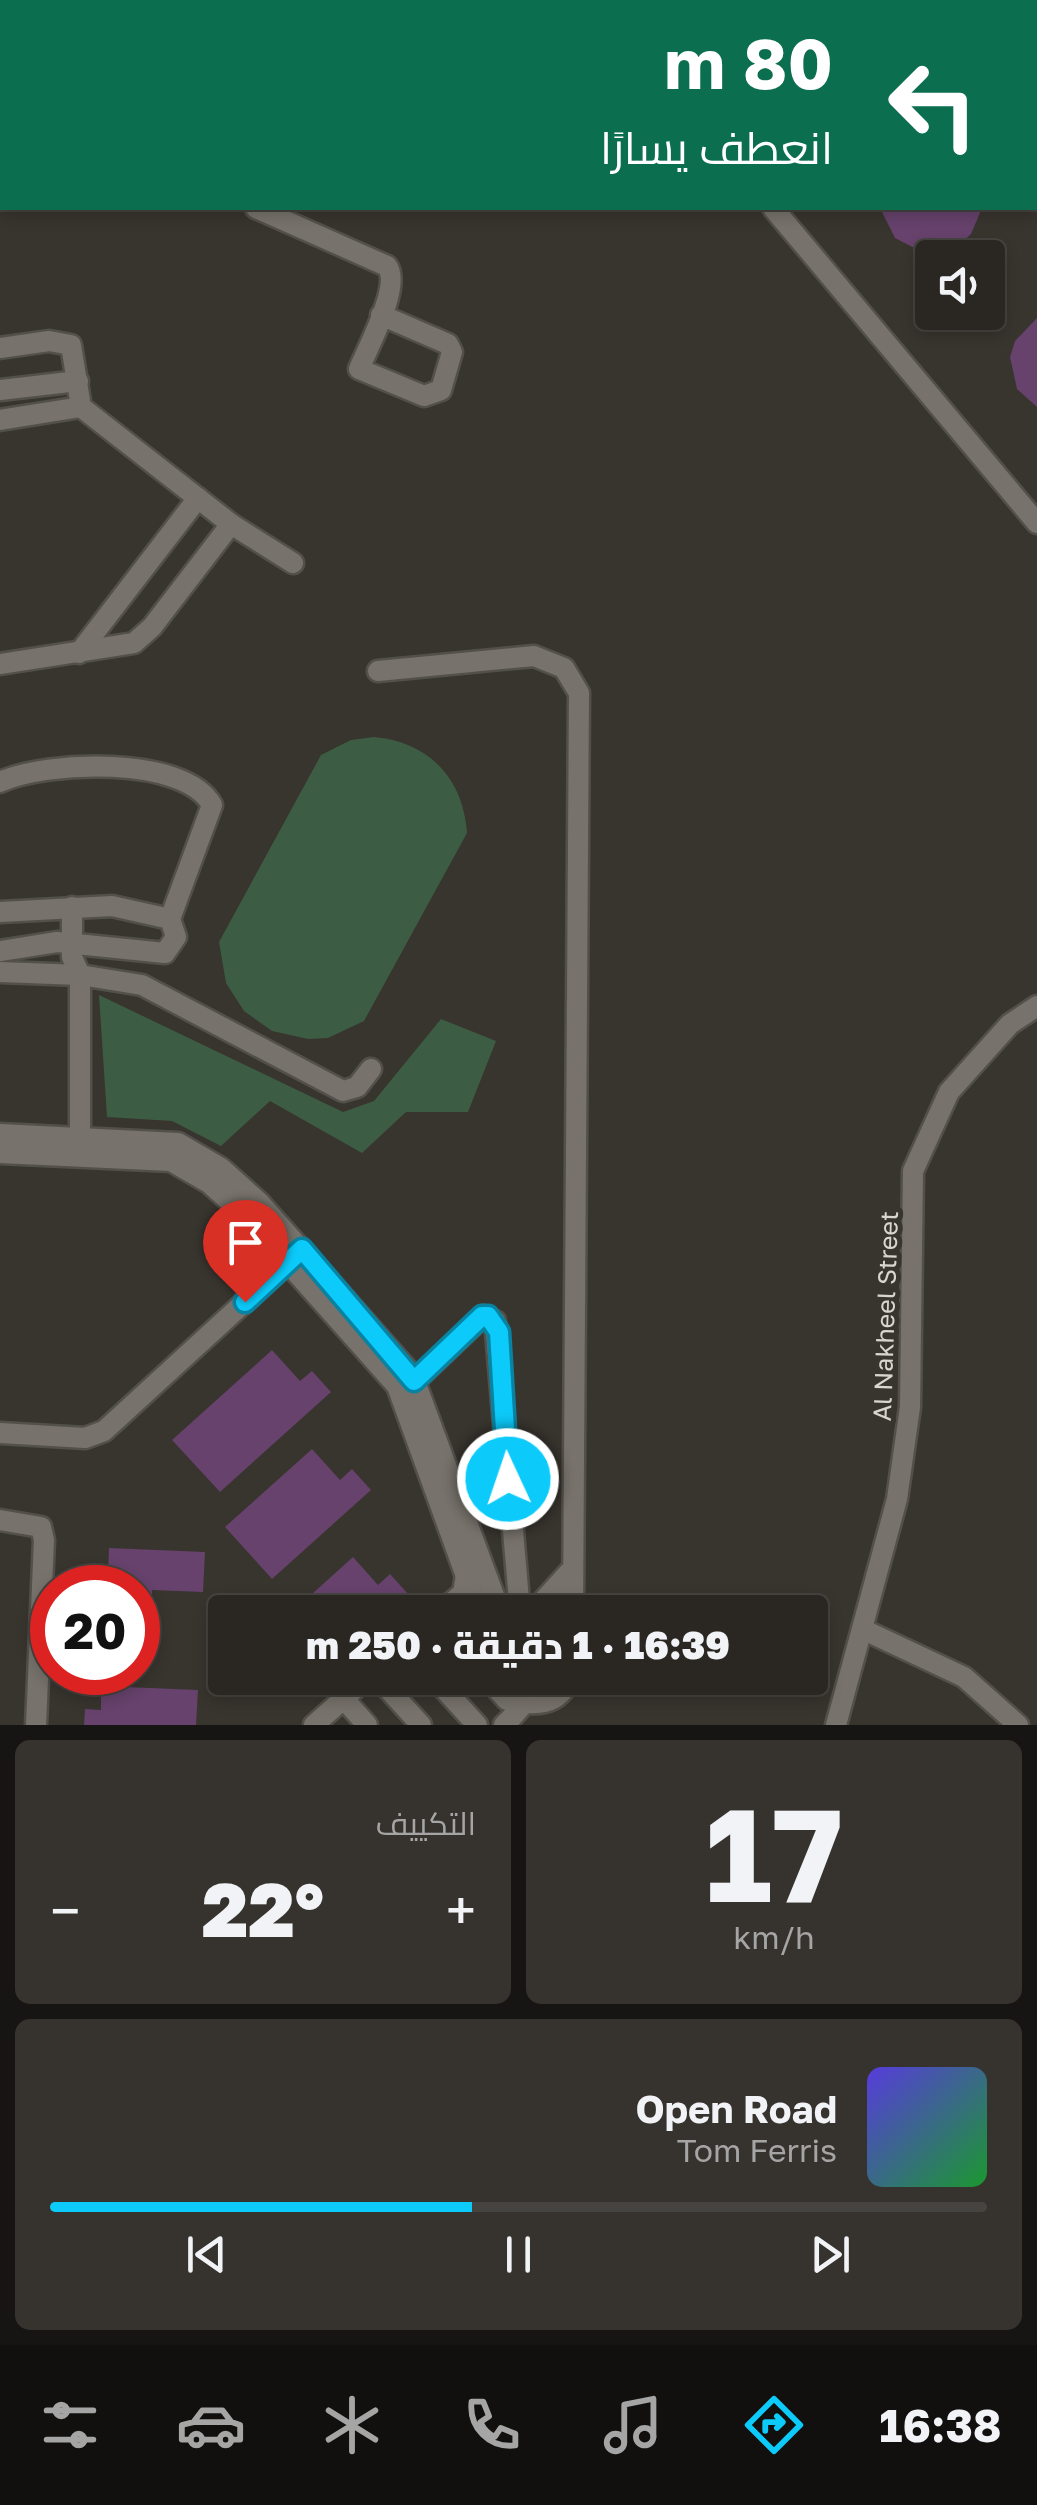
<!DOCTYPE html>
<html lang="ar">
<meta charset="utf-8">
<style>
body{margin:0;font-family:"Golos Text",Cairo,sans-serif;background:#36332f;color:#f1f3f6;direction:rtl;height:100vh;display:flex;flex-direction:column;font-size:38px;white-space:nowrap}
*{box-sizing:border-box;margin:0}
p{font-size:32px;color:#a5a5a5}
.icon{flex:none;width:55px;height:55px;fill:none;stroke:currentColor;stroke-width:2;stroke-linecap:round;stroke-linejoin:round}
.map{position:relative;height:1725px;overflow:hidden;direction:ltr}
.details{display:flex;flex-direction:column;gap:15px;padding:15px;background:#171513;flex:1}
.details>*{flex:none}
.banner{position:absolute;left:0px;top:0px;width:1038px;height:210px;box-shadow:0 5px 15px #0003,0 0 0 2px #464440;direction:rtl;background:#0b6e4f;color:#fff;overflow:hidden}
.tools{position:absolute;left:915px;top:240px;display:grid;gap:20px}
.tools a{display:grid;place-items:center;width:90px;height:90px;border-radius:10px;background:#2a2722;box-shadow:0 5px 15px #0003,0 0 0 2px #464440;font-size:50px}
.speed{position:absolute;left:30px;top:1565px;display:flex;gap:20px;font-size:50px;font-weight:700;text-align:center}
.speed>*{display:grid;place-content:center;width:130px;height:130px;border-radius:50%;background:#2a2722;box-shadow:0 5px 15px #0003,0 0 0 2px #464440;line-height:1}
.speed .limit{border:15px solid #d22;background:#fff;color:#111}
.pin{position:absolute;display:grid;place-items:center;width:85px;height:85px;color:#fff;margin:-102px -42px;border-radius:50% 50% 50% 0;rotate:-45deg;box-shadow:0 0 10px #0007}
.pin .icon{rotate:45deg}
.me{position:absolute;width:110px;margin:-55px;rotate:357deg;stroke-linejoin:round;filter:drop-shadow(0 0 8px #0008)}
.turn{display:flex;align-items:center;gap:35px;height:210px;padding:0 40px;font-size:45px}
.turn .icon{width:130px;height:130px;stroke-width:2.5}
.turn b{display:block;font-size:70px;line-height:85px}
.big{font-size:75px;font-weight:800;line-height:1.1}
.details .tile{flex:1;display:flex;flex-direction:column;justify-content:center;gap:15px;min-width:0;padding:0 35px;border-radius:15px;background:#36332f}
.details .dial{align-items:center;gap:0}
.dial b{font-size:130px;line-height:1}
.song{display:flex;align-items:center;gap:30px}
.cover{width:120px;height:120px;border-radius:15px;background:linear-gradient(135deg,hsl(250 70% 55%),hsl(130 70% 35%))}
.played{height:10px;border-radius:5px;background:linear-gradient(90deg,#0ccafa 45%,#464440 45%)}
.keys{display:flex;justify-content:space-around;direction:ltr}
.heat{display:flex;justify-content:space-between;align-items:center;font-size:55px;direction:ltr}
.details .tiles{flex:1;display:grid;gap:15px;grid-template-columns:1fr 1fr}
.tile:last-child{grid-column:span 2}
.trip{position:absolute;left:208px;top:1595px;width:620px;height:100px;border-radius:10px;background:#2a2722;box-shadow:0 5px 15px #0003,0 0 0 2px #464440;font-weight:800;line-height:100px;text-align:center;direction:rtl}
.dock{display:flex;height:160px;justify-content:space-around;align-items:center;background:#11100e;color:#a5a5a5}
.dock .icon{width:70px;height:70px}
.dock .current{color:#0ccafa}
.dock b{font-size:45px;color:#f1f3f6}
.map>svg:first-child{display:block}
</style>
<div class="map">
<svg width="1037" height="1725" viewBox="0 0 1037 1725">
<rect width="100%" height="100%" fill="#38342e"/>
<g fill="#3d5c44">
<path d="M374,737C429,742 463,778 467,833L364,1021L328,1038L308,1039L272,1031L244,1011L226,983L219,942L321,755L351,740Z"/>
<polygon points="99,995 343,1112 374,1101 441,1019 496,1041 468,1112 406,1112 362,1153 270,1101 221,1146 172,1121 107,1117"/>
</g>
<g fill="#66426c">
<polygon points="880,208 982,208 971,234 958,246 924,253 895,238"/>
<polygon points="1037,318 1037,407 1017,389 1010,357 1015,341"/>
<polygon points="272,1350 300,1381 312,1371 331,1392 220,1492 172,1440"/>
<polygon points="312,1449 340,1480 352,1469 371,1490 272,1579 225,1527"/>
<polygon points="109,1548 205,1552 203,1592 152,1590 152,1602 138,1602 138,1588 92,1588 93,1572 108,1572"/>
<polygon points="353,1557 378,1585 390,1574 409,1595 389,1612 292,1612"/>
<polygon points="101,1686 198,1690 196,1725 84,1725 85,1709 101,1710"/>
</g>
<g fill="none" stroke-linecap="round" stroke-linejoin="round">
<g stroke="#53504b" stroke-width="25">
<g id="minor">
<polyline points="907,2 910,0"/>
<polyline points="0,160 2,160"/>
<path d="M256,208L387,266C402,285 368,347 359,369L424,396L441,390L452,352L448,344L381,315"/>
<polyline points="773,208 1037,523"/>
<polyline points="0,348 49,341 71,345 81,407 231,524 293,563"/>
<polyline points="0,390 78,381"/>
<polyline points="0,420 81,407"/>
<polyline points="79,653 198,498"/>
<polyline points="0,664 134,643 152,627 231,524"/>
<polyline points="378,671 534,656 564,668 579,693 573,1612"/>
<path d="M0,782C46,761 184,755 212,805L170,919"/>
<polyline points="72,907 72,957 80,975 80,1137"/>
<polyline points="0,912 112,906 170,919 176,937 165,953 57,942 0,951"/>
<polyline points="0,972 80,975 142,985 343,1091 357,1087 371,1069"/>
<polyline points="0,1134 178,1143 221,1168 260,1203 413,1376 496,1601 508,1612"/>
<polyline points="0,1153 171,1161 209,1183 246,1216 397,1386 479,1612"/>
<polyline points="415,1381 483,1316 495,1321 520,1612"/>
<polyline points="0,1433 85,1438 104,1431 297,1254"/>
<polyline points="0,1520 41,1527 44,1540 36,1725"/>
<polyline points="440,1612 463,1593 466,1575"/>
<polyline points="533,1612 573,1568"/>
<polyline points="862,1629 964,1677 1018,1725"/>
<polyline points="378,1678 421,1725"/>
<polyline points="434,1678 477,1725"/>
<path d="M487,1678L507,1700C534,1706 559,1707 570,1678"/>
<polyline points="343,1698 367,1725"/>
<polyline points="314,1725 367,1678"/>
<path d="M504,1725C519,1711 531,1699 528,1678"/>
<polyline points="836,1725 897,1499 910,1407 913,1171 949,1092 1010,1024 1037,1006"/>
</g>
</g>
<use href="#minor" stroke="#77726b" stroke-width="20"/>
</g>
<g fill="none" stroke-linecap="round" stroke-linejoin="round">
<g stroke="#0883a2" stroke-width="25">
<polyline id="route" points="245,1302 302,1249 414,1381 482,1316 488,1316 499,1332 508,1479"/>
</g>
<use href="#route" stroke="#0ccafa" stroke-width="18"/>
</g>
<g text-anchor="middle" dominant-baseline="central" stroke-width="10" stroke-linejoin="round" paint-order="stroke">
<g font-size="25" fill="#d9d6d2" stroke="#38342e">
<text transform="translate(885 1316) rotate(-88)">Al Nakheel Street</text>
</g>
</g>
</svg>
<div class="tools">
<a><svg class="icon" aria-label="sound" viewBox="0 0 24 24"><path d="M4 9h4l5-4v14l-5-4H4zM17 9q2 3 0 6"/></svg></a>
</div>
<div class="speed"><div class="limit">20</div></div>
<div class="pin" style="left:245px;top:1302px;background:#d93025"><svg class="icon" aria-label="arrive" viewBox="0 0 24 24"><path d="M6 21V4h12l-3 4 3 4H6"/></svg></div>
<svg class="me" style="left:508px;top:1479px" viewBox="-20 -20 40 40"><circle r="17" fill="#0ccafa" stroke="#fff" stroke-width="3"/><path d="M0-11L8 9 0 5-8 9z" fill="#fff"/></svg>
<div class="trip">16:39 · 1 دقيقة · 250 m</div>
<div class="banner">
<div class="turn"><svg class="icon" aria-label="left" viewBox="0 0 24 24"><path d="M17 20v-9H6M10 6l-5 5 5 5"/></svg><div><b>80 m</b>انعطف يسارًا</div></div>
</div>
</div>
<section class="details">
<div class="tiles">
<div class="tile dial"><b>17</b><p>km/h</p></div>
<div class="tile"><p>التكييف</p>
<div class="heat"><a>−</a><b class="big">22°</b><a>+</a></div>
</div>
<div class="tile">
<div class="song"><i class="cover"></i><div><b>Open Road</b><p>Tom Ferris</p></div></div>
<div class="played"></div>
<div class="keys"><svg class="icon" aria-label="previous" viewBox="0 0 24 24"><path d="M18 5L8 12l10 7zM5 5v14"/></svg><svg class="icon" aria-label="pause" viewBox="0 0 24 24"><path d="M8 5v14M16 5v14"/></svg><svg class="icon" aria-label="next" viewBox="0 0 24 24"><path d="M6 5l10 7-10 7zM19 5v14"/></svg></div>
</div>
</div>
</section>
<nav class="dock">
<b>16:38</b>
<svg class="icon current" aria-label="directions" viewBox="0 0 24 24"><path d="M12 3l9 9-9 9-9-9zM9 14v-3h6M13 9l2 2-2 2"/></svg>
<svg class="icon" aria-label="music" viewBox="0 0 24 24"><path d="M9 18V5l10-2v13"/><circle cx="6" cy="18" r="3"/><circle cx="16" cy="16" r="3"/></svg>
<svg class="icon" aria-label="phone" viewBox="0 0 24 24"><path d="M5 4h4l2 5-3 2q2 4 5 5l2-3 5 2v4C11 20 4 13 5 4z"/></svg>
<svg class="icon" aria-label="climate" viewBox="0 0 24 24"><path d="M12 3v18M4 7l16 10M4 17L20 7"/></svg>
<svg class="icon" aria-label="car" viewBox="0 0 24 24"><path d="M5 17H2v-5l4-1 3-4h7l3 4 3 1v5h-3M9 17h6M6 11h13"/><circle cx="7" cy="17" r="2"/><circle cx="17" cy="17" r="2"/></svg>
<svg class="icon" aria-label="filters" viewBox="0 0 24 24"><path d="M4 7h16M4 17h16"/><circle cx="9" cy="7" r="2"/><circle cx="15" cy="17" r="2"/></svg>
</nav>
